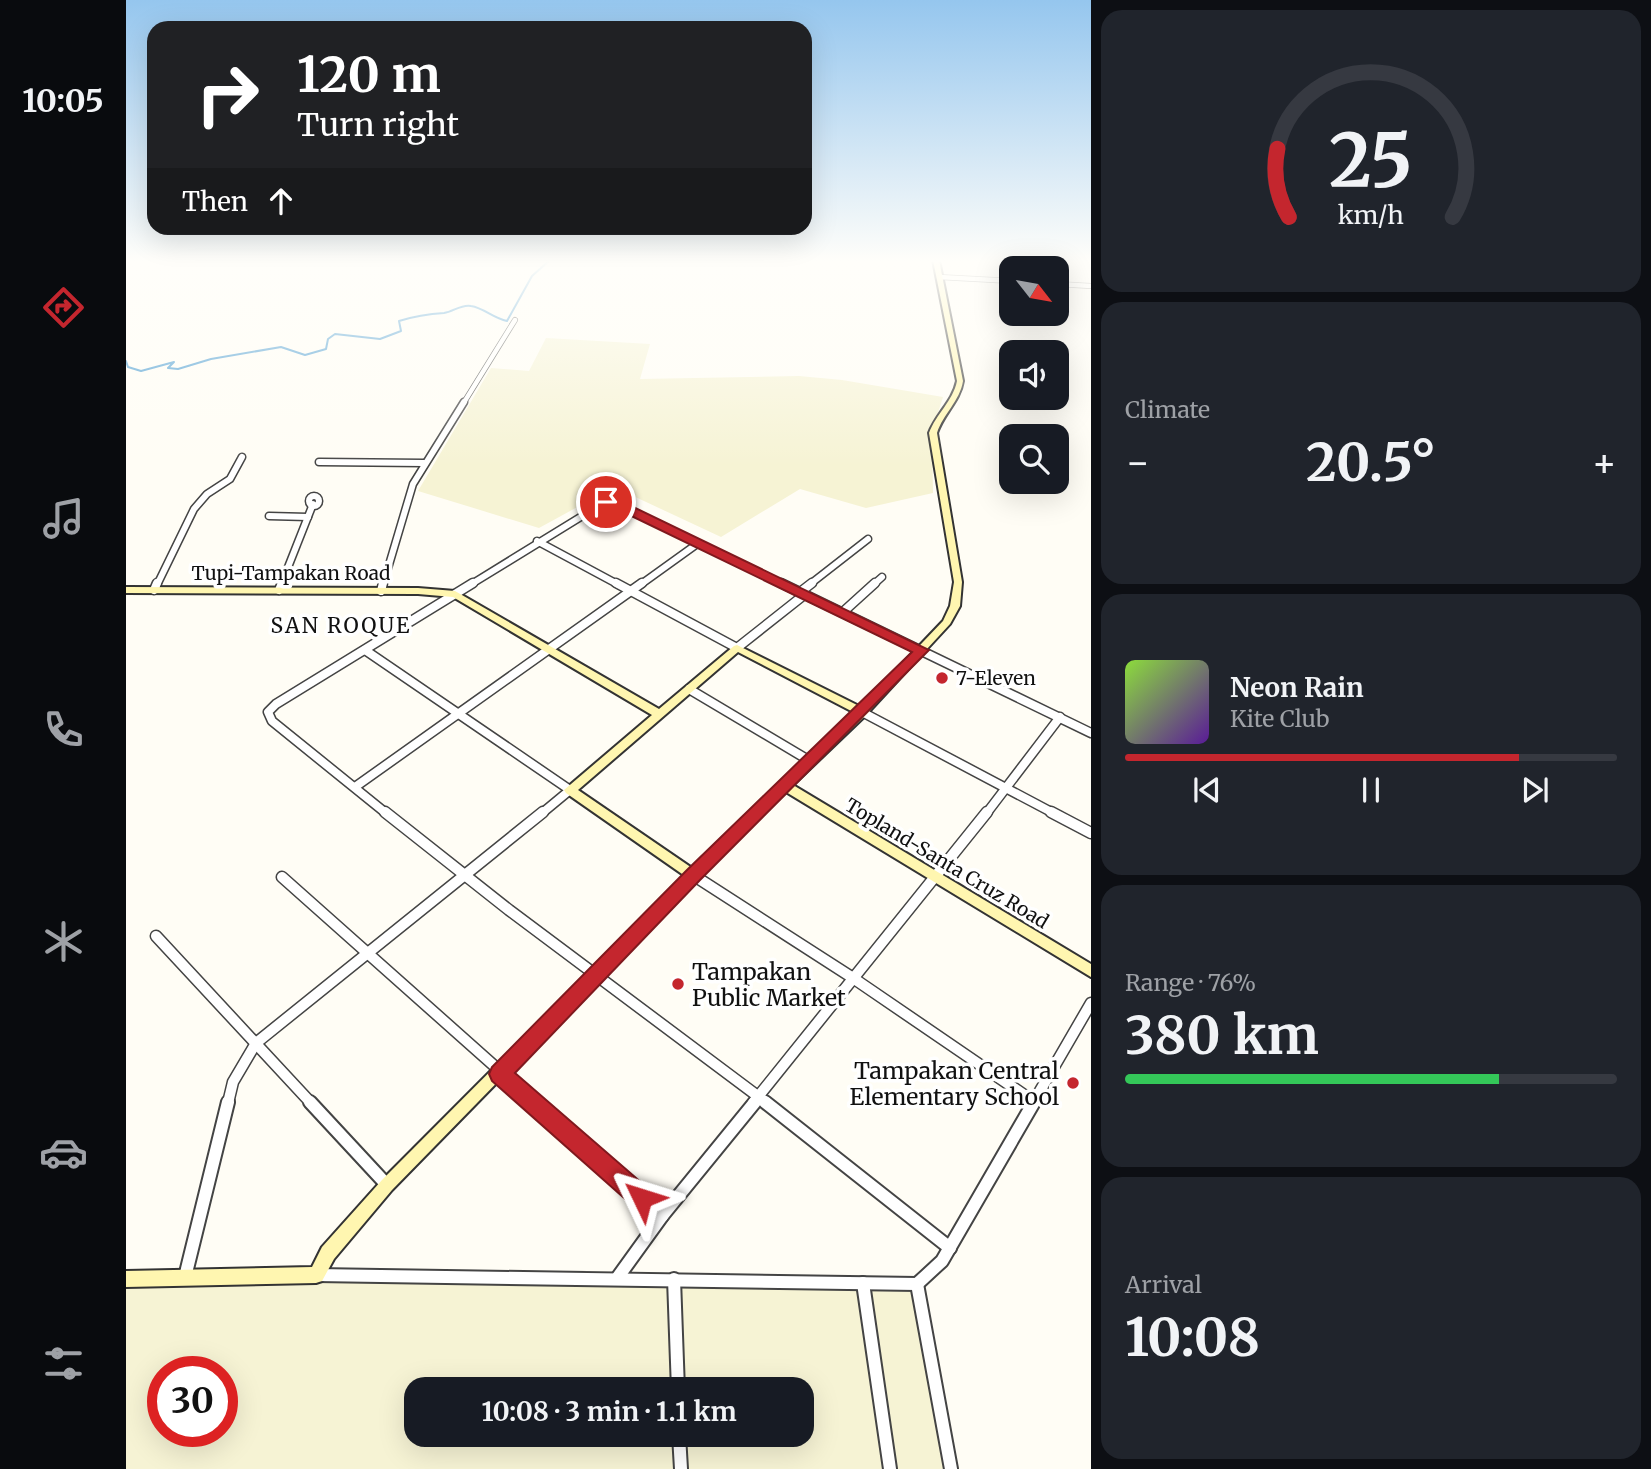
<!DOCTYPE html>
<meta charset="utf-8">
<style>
body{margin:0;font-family:Merriweather,serif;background:#20242c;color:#f1f3f6;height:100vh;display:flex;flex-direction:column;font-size:26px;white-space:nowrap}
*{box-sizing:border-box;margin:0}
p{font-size:23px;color:#9ea1a6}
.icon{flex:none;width:38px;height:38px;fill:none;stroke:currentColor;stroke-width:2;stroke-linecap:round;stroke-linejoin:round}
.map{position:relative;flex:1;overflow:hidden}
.drawer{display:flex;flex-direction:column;gap:10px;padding:10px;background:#0d0f14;width:560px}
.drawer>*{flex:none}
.guide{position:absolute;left:21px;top:21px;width:665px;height:214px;border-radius:21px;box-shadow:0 7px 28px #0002;background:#202124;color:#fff;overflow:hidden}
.needle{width:46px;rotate:121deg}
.fabs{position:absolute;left:873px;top:256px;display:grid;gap:14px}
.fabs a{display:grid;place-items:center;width:70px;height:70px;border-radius:14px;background:#171b24;box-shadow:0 7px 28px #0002;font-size:35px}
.speed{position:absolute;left:21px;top:1356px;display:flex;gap:14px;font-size:35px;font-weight:700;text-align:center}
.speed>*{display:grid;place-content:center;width:91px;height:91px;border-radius:50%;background:#171b24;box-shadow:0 7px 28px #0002;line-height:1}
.speed .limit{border:10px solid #d22;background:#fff;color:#111}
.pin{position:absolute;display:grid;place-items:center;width:60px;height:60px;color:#fff;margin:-30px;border:4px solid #fff;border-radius:50%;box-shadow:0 2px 7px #0007}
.me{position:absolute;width:77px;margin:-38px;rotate:311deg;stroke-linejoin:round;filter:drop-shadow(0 0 5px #0008)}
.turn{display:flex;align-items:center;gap:24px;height:147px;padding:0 35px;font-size:32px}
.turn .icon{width:91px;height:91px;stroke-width:2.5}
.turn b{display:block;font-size:49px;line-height:60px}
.then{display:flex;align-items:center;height:66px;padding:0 35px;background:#0003;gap:14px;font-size:26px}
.big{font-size:52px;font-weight:700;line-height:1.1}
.drawer .widget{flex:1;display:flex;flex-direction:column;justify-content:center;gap:10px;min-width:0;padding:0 24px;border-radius:21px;background:#20242c}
.drawer .dial{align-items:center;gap:0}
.dial svg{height:182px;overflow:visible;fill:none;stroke:#363941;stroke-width:7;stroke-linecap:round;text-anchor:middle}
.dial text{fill:#f1f3f6;stroke:none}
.song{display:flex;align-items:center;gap:21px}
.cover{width:84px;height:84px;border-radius:10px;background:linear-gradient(135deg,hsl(90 70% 55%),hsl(270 70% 35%))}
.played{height:7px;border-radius:4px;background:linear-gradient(90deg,#c4262e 80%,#363941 80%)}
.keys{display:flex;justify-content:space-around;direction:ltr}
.heat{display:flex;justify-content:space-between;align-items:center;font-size:38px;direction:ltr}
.charge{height:10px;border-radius:5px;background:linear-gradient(90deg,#34c759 76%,#363941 0)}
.trip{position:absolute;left:278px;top:1377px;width:410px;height:70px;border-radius:21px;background:#171b24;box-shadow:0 7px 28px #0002;font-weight:700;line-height:70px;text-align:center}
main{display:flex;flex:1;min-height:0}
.tab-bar{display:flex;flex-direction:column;width:126px;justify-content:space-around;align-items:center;background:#090b0e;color:#9ea1a6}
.tab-bar .icon{width:49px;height:49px}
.tab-bar .on{color:#c4262e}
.tab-bar b{font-size:32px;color:#f1f3f6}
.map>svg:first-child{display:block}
</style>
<main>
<nav class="tab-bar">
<b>10:05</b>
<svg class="icon on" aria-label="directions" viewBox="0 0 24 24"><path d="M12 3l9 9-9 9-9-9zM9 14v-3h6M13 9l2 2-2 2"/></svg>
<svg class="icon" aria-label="music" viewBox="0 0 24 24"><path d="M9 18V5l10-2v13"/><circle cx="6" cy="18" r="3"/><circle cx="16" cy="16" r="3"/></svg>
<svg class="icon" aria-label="phone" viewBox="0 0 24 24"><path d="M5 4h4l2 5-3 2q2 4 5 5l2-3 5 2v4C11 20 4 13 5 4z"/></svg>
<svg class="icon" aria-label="climate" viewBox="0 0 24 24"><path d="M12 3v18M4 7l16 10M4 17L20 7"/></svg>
<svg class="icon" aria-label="car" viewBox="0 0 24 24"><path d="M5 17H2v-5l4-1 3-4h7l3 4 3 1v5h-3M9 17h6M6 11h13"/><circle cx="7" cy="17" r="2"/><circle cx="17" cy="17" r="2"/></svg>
<svg class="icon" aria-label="filters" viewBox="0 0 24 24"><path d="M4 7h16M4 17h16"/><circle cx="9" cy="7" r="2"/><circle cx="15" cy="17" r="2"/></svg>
</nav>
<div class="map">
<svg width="965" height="1469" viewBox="0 0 965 1469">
<rect width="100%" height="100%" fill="#fffdf5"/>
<g fill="#f6f3d4" fill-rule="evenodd">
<polygon points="420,338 524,344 514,379 673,376 716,380 817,397 806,432 807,493 740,508 674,489 595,537 488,487 413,528 292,491 365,368 403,371"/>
<path d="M0,1280L791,1284L825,1469H0ZM37,1372H96V1432H37ZM290,1390H676V1435H290Z"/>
</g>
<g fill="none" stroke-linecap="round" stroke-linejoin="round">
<path stroke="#3f96cf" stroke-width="2" d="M0,361L2,367L15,371L48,362L42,368L52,369L85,359L155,347L179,355L200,349L202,339L209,334L254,339L275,331L273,321C289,316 301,314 318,313C327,312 335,304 345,306C358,308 367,318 381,321L406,276L424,260"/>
<g stroke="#444" stroke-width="6">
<g id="minor-far4">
<polyline points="813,277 886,281"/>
<polyline points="931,284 965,286"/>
<polyline points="337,404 389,320"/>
</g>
</g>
<g stroke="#444" stroke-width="9">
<g id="minor-far3">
<polyline points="193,462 298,463"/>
<circle cx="188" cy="501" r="5"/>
<polyline points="143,516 182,517"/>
<polyline points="411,541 493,585"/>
<polyline points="31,585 68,509 81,494 104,479 116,457"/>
<polyline points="155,585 187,504"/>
<polyline points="257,585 287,484 338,402"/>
<polyline points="344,585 479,502 495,506 658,585"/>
<polyline points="514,585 571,544"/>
<polyline points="683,585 742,539"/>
<polyline points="747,585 756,577"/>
</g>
</g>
<g stroke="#444" stroke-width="11">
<g id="minor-far2">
<polyline points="490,583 611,648 678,595"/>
<polyline points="655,583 965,733"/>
<polyline points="28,590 31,583"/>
<polyline points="153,590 156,583"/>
<polyline points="255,591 257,583"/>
<polyline points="673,593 686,583"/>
<polyline points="717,612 749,583"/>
<polyline points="239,650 444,790 415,814"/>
<polyline points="563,689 684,761"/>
<polyline points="736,712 929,814"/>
<polyline points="229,787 516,583"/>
<polyline points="261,814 146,721 142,712 150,704 347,583"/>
<polyline points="860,814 934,717"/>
</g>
</g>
<g stroke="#444" stroke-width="13">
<g id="minor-far1">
<polyline points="259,812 383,910 641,1103"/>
<polyline points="925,812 965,833"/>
<polyline points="567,875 727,978 907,1101"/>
<polyline points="156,877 410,1103"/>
<polyline points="30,936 185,1103"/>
<polyline points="102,1103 107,1082 130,1043 417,812"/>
<polyline points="627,1103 861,812"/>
<polyline points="907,1103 965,1003"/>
</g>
</g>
<g stroke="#444" stroke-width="16">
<g id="minor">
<polyline points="184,1102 261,1185"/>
<polyline points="408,1102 536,1216"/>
<polyline points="639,1102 824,1248"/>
<polyline points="190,1275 791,1284 816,1261 908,1102"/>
<polyline points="59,1277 102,1102"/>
<polyline points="492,1277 536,1216 629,1102"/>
<polyline points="548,1279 552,1390"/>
<polyline points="737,1283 764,1469"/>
<polyline points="791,1284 825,1469"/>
<polyline points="553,1435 555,1469"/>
</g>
</g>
<g stroke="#333" stroke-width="4">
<path id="secondary" d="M807,260H813L837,381C834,401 817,414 811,433L836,582L834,606L824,624L740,715L667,785L965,964V977L660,792L571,878L266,1190L208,1259L196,1281L190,1283L0,1287V1271L186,1267L196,1247L256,1180L559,876L440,793L438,790L526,715L327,597L292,594L0,593V587L292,588L329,591L533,709L608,646L611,645L735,707L817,621L824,606L828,582L803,433C810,414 827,401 831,381ZM612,652L729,713L566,868L452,790Z"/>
</g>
<use href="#minor-far4" stroke="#fff" stroke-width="4.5"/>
<use href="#minor-far3" stroke="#fff" stroke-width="6"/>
<use href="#minor-far2" stroke="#fff" stroke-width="8"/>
<use href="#minor-far1" stroke="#fff" stroke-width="10"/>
<use href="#minor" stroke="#fff" stroke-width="12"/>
<use href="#secondary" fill="#fff6b0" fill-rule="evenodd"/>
</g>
<linearGradient id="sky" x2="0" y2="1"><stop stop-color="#95c6ee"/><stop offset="0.56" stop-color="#fffefa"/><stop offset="1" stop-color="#fffefa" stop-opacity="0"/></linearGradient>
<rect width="965" height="466" fill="url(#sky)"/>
<polygon fill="#c4262e" stroke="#7f191e" stroke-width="2" points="480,498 499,503 803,650 574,880 389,1073 524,1190 527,1198 524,1206 516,1210 507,1206 366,1081 363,1074 366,1067 561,870 786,652 491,509 473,502"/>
<g fill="#c4262e" stroke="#fff" stroke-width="2.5">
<circle cx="816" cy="678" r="7"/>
<circle cx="552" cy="984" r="7"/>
<circle cx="947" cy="1083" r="7"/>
</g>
<g text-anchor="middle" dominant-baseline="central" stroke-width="7" stroke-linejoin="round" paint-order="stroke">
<g font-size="19" fill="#111" stroke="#fff">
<text x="165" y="573">Tupi-Tampakan Road</text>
<text transform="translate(821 863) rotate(31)">Topland-Santa Cruz Road</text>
</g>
<g font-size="19" fill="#111" stroke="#fff" text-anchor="start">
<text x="830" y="678">7-Eleven</text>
</g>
<g font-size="21" letter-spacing="2" fill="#111" stroke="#fff">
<text x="215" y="625">SAN ROQUE</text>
</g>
<g font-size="23" fill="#111" stroke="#fff" text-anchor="start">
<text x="566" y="971">Tampakan<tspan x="566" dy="26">Public Market</tspan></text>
<text x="933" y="1070" text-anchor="end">Tampakan Central<tspan x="933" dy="26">Elementary School</tspan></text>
</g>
</g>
</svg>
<div class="fabs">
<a><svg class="needle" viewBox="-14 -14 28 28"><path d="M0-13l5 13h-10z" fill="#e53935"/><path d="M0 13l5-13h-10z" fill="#9ea1a6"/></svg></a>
<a><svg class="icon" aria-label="sound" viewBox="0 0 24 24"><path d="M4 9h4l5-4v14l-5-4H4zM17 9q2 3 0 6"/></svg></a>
<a><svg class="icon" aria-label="search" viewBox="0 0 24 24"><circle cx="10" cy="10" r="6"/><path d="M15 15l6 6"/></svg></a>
</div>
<div class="speed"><div class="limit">30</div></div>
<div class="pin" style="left:480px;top:502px;background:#d93025"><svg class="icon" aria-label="arrive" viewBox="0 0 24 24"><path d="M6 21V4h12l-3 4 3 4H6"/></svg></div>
<svg class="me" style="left:516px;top:1198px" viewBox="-20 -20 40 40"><path d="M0-17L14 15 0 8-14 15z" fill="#c4262e" stroke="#fff" stroke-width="4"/></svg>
<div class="trip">10:08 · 3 min · 1.1 km</div>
<div class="guide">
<div class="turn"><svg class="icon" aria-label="right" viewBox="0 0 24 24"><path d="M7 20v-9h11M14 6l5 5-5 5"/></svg><div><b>120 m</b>Turn right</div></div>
<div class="then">Then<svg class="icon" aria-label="ahead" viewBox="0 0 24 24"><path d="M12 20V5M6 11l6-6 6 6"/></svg></div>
</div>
</div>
<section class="drawer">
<div class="widget dial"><svg viewBox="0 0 100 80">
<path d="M14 69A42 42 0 1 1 86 69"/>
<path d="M14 69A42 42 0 0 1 9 39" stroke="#c4262e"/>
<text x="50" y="56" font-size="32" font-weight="700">25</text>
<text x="50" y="72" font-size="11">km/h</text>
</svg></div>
<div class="widget"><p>Climate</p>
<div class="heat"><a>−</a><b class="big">20.5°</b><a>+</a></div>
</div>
<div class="widget">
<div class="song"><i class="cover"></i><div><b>Neon Rain</b><p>Kite Club</p></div></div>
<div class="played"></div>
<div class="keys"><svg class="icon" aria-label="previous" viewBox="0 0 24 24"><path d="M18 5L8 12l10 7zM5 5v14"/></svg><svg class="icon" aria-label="pause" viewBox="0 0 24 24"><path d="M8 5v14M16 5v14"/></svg><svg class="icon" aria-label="next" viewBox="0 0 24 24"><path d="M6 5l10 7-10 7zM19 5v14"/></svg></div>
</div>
<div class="widget"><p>Range · 76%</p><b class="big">380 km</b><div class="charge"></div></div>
<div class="widget"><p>Arrival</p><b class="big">10:08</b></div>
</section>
</main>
